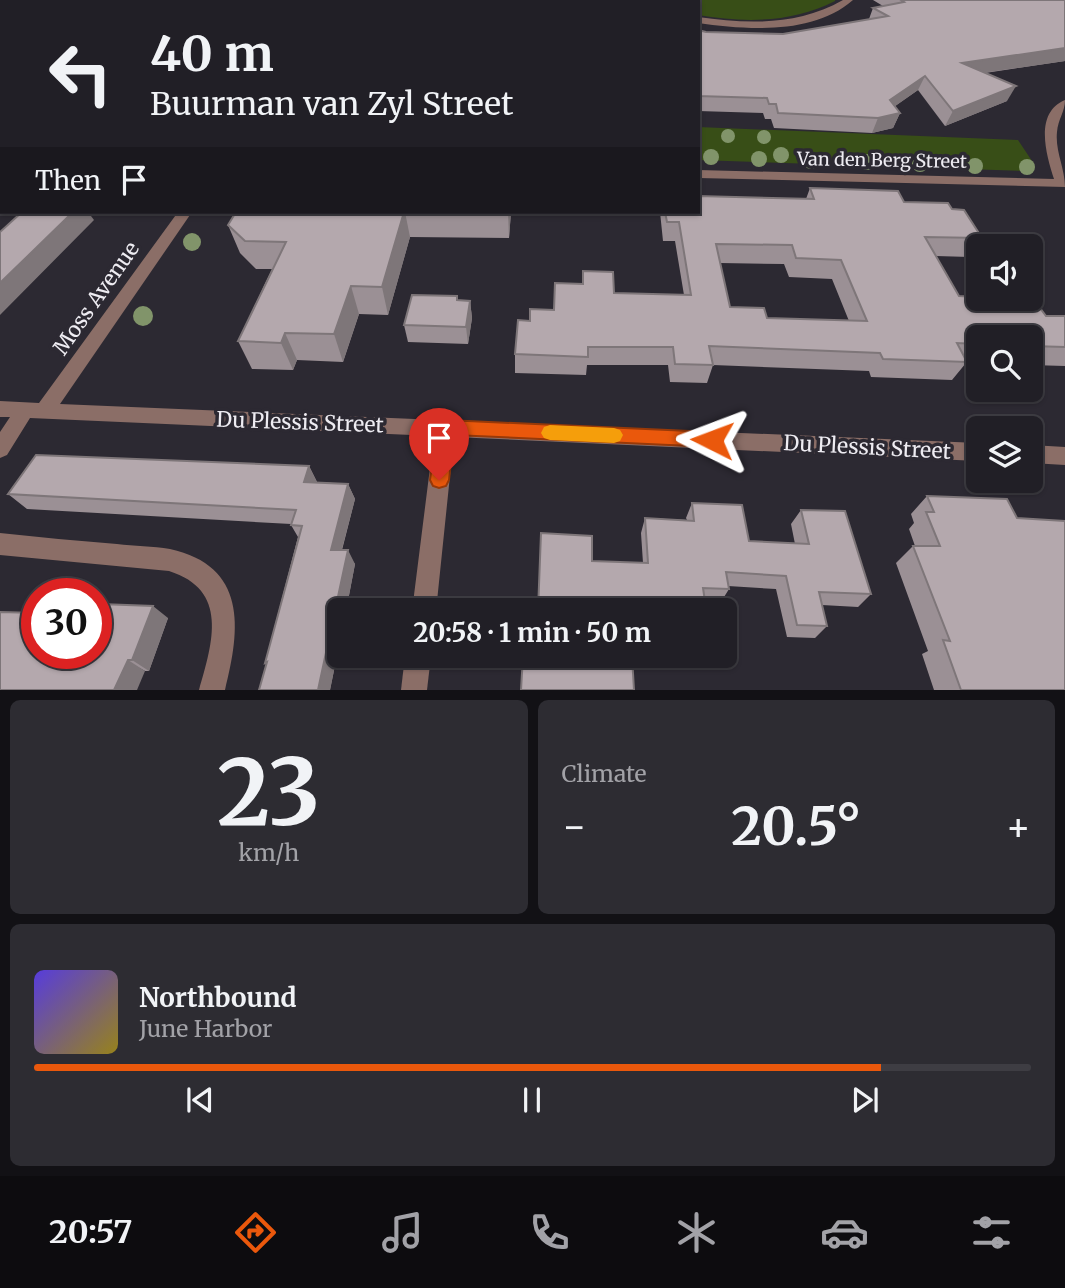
<!DOCTYPE html>
<meta charset="utf-8">
<style>
body{margin:0;font-family:Merriweather,serif;background:#2d2c32;color:#f1f3f6;height:100vh;display:flex;flex-direction:column;font-size:26px;white-space:nowrap}
*{box-sizing:border-box;margin:0}
p{font-size:23px;color:#a2a2a7}
.icon{flex:none;width:38px;height:38px;fill:none;stroke:currentColor;stroke-width:2;stroke-linecap:round;stroke-linejoin:round}
.map{position:relative;height:690px;overflow:hidden}
.side{display:flex;flex-direction:column;gap:10px;padding:10px;background:#121115;flex:1}
.side>*{flex:none}
.banner{position:absolute;left:0px;top:0px;width:700px;height:214px;box-shadow:0 2px 5px #0004,0 0 0 2px #3e3d43;background:#211f26;color:#f1f3f6;overflow:hidden}
.fabs{position:absolute;left:966px;top:234px;display:grid;gap:14px}
.fabs a{display:grid;place-items:center;width:77px;height:77px;border-radius:10px;background:#211f26;box-shadow:0 2px 5px #0004,0 0 0 2px #3e3d43;font-size:35px}
.speed{position:absolute;left:21px;top:578px;display:flex;gap:14px;font-size:35px;font-weight:700;text-align:center}
.speed>*{display:grid;place-content:center;width:91px;height:91px;border-radius:50%;background:#211f26;box-shadow:0 2px 5px #0004,0 0 0 2px #3e3d43;line-height:1}
.speed .limit{border:10px solid #d22;background:#fff;color:#111}
.pin{position:absolute;display:grid;place-items:center;width:60px;height:60px;color:#fff;margin:-72px -30px;border-radius:50% 50% 50% 0;rotate:-45deg;box-shadow:0 0 7px #0007}
.pin .icon{rotate:45deg}
.me{position:absolute;width:77px;margin:-38px;rotate:273deg;stroke-linejoin:round;filter:drop-shadow(0 0 5px #0008)}
.turn{display:flex;align-items:center;gap:24px;height:147px;padding:0 35px;font-size:32px}
.turn .icon{width:91px;height:91px;stroke-width:2.5}
.turn b{display:block;font-size:49px;line-height:60px}
.then{display:flex;align-items:center;height:66px;padding:0 35px;background:#0003;gap:14px;font-size:26px}
.big{font-size:52px;font-weight:700;line-height:1.1}
.side .card{flex:1;display:flex;flex-direction:column;justify-content:center;gap:10px;min-width:0;padding:0 24px;border-radius:10px;background:#2d2c32}
.side .dial{align-items:center;gap:0}
.dial b{font-size:91px;line-height:1}
.song{display:flex;align-items:center;gap:21px}
.cover{width:84px;height:84px;border-radius:10px;background:linear-gradient(135deg,hsl(250 70% 55%),hsl(50 70% 35%))}
.played{height:7px;border-radius:4px;background:linear-gradient(90deg,#ea580c 85%,#3e3d43 85%)}
.keys{display:flex;justify-content:space-around;direction:ltr}
.heat{display:flex;justify-content:space-between;align-items:center;font-size:38px;direction:ltr}
.side .tiles{flex:1;display:grid;gap:10px;grid-template-columns:1fr 1fr}
.card:last-child{grid-column:span 2}
.trip{position:absolute;left:327px;top:598px;width:410px;height:70px;border-radius:10px;background:#211f26;box-shadow:0 2px 5px #0004,0 0 0 2px #3e3d43;font-weight:700;line-height:70px;text-align:center}
.tabs{display:flex;height:112px;justify-content:space-around;align-items:center;background:#0d0c0f;color:#a2a2a7}
.tabs .icon{width:49px;height:49px}
.tabs .selected{color:#ea580c}
.tabs b{font-size:32px;color:#f1f3f6}
.map>svg:first-child{display:block}
</style>
<div class="map">
<svg width="1065" height="690" viewBox="0 0 1065 690">
<rect width="100%" height="100%" fill="#2c2932"/>
<g fill="#384e17">
<path d="M648,0H835V1C792,23 745,23 698,15V2Z"/>
<polygon points="698,127 1018,140 1034,164 1031,169 1025,171 698,160"/>
</g>
<g fill="none" stroke-linecap="round" stroke-linejoin="round">
<g fill="#8b6e67" fill-rule="evenodd">
<polygon points="165,0 175,0 164,2"/>
<polygon points="207,0 222,0 223,2 208,2"/>
<polygon points="632,0 643,0 644,2 633,2"/>
<path d="M843,0H853C813,35 748,30 698,23V17C748,24 797,26 843,0Z"/>
<path d="M1065,100C1065,112 1058,119 1057,132C1055,151 1065,168 1065,187L698,178V170L1054,179C1046,154 1034,113 1065,100Z"/>
<rect x="0" y="140" width="2" height="8"/>
<polygon points="178,212 192,212 60,404 978,443 978,461 454,437 436,611 412,611 434,436 30,418 7,455 0,458 0,432 10,417 0,417 0,401 39,403"/>
<polygon points="1031,445 1065,447 1065,465 1031,463"/>
<path d="M0,533C39,537 78,541 117,544C134,546 153,546 170,549C247,566 241,628 225,690H199C213,642 229,590 169,571L0,555Z"/>
<polygon points="405,656 431,656 427,690 401,690"/>
</g>
</g>
<g fill="#81946a">
<circle cx="728" cy="136" r="7"/>
<circle cx="764" cy="137" r="7"/>
<circle cx="781" cy="155" r="8"/>
<circle cx="711" cy="157" r="8"/>
<circle cx="759" cy="159" r="8"/>
<circle cx="811" cy="161" r="8"/>
<circle cx="867" cy="162" r="8"/>
<circle cx="920" cy="164" r="8"/>
<circle cx="975" cy="166" r="8"/>
<circle cx="1027" cy="167" r="8"/>
<circle cx="192" cy="242" r="9"/>
<circle cx="143" cy="316" r="10"/>
</g>
<g fill="#9b9095" fill-rule="evenodd">
<polygon points="0,0 71,0 69,2 2,2 2,34 0,34"/>
<polygon points="873,0 1065,0 1065,61 985,73 1007,101 945,126 918,90 895,106 900,113 893,128 872,133 774,128 771,119 765,119 763,113 698,111 698,30 706,32 783,34 869,19 873,8 883,6"/>
<path d="M810,188L952,209L982,238L970,257L936,256L959,296L1008,303L1046,316H1065V366L1031,365V338H978V363H966L952,380L871,377L869,371L713,365L707,383L670,382L668,365H587L586,375L515,373V354L530,321L554,310L582,284L583,271L614,293L684,295L675,241H663L660,212H698L806,199ZM720,263L784,264L789,277L832,279L849,321L767,318L730,307Z"/>
<polygon points="236,212 511,212 509,238 410,237 388,315 359,314 343,362 297,360 293,370 252,369 238,341 272,269 256,269 240,253 228,225"/>
<polygon points="458,300 470,301 472,318 468,344 408,342 404,325"/>
<polygon points="309,466 317,482 348,484 355,499 342,550 355,564 346,611 340,611 340,641 330,690 259,690 267,665 265,663 298,537 291,525 291,524 27,509 8,494"/>
<polygon points="927,496 1065,690 934,690 922,654 928,651 896,563 913,546 915,546 909,529 914,523 911,514"/>
<polygon points="692,503 749,541 795,544 791,524 801,510 871,594 858,607 822,605 827,626 815,638 787,637 776,589 728,586 729,589 721,602 705,601 706,608 705,611 538,611 592,561 643,563 641,533 645,518 687,520 686,518"/>
<polygon points="37,613 168,618 149,671 145,671"/>
</g>
<g fill="#7e7679">
<polygon points="35,0 71,0 69,2 32,2"/>
<polygon points="581,0 599,0 597,2 579,2"/>
<polygon points="1065,48 1065,61 955,77 962,63"/>
<polygon points="925,76 918,90 884,114 890,100"/>
<polygon points="1016,86 1007,101 945,126 953,111"/>
<polygon points="900,113 893,128 872,133 878,118"/>
<polygon points="73,212 95,212 91,216 94,220 0,315 0,283"/>
<polygon points="404,212 405,212 410,237 388,315 382,287"/>
<polygon points="508,212 511,212 509,238"/>
<polygon points="351,286 359,314 343,362 334,334"/>
<polygon points="470,301 472,318 468,344 466,327"/>
<polygon points="285,333 297,360 293,370 281,343"/>
<polygon points="309,466 317,482 312,497 304,482"/>
<polygon points="348,484 355,499 338,564 331,550"/>
<polygon points="348,550 355,564 346,611 340,611 340,641 330,690 318,690"/>
<polygon points="153,606 168,618 149,671 132,660"/>
<polygon points="128,660 145,671 137,690 114,690"/>
</g>
<g fill="#b4a8ad" stroke="#7e7679" stroke-width="2" fill-rule="evenodd">
<polygon points="0,0 35,0 32,2 2,2 2,16 0,16"/>
<polygon points="289,0 581,0 579,2 288,2"/>
<polygon points="901,0 1065,0 1065,48 962,63 1016,86 953,111 925,76 890,100 900,113 878,118 778,113 776,104 769,104 767,98 698,96 698,30 706,32 783,34 888,16 873,8 904,2"/>
<path d="M810,188L898,191L904,202L948,203L952,209L964,210L982,238L925,237L959,296L978,297V299H1006L1008,303L1037,304L1046,316H1065V347L1031,346V338H978V344L957,343L967,362L883,359L880,353L709,346L713,365L675,364L673,347H588V357L515,354L518,320L530,321V309L554,310L555,283L583,284V271L613,272L614,293L691,295L679,222H667L665,212H698V196L814,199ZM716,244L792,245L796,258L841,260L867,321L767,318L764,308L730,307Z"/>
<polygon points="22,212 73,212 0,283 0,232"/>
<polygon points="236,212 404,212 382,287 351,286 334,334 285,333 281,343 238,341 286,242 245,241 228,225"/>
<polygon points="412,295 457,296 457,300 470,301 466,327 404,325"/>
<polygon points="36,455 309,466 304,482 348,484 331,550 348,550 318,690 259,690 267,662 265,663 302,526 291,525 296,510 8,494"/>
<polygon points="927,496 1007,499 1017,518 1065,521 1065,690 961,690 943,640 950,641 913,546 940,546 926,512 934,512"/>
<polygon points="692,503 742,505 749,541 809,544 801,510 845,511 871,594 819,592 827,626 797,625 786,576 726,572 729,589 703,588 706,608 630,605 630,611 538,611 541,533 592,536 592,561 648,563 645,518 694,521"/>
<polygon points="100,604 153,606 132,660 128,660 114,690 0,690 0,612 37,613 37,653 96,653 96,611"/>
<polygon points="523,656 632,656 634,690 521,690"/>
</g>
<polygon fill="#ea580c" stroke="#983908" stroke-width="2" points="446,420 712,432 718,434 721,440 718,445 712,447 454,435 449,480 446,486 439,488 433,486 430,480 437,428 439,422"/>
<polygon fill="#f59e0b" points="550,425 614,428 620,430 623,435 620,441 614,443 550,440 544,438 541,433 544,427"/>
<g text-anchor="middle" dominant-baseline="central" stroke-width="7" stroke-linejoin="round" paint-order="stroke">
<g font-size="18" fill="#eeecf2" stroke="#2c2932">
<text transform="translate(882 160) rotate(1)">Van den Berg Street</text>
</g>
<g font-size="21" fill="#eeecf2" stroke="#2c2932">
<text transform="translate(96 298) rotate(-55)">Moss Avenue</text>
<text transform="translate(300 422) rotate(2)">Du Plessis Street</text>
<text transform="translate(867 447) rotate(3)">Du Plessis Street</text>
</g>
</g>
</svg>
<div class="fabs">
<a><svg class="icon" aria-label="sound" viewBox="0 0 24 24"><path d="M4 9h4l5-4v14l-5-4H4zM17 9q2 3 0 6"/></svg></a>
<a><svg class="icon" aria-label="search" viewBox="0 0 24 24"><circle cx="10" cy="10" r="6"/><path d="M15 15l6 6"/></svg></a>
<a><svg class="icon" aria-label="layers" viewBox="0 0 24 24"><path d="M12 4l9 5-9 5-9-5zM3 14l9 5 9-5"/></svg></a>
</div>
<div class="speed"><div class="limit">30</div></div>
<div class="pin" style="left:439px;top:480px;background:#d93025"><svg class="icon" aria-label="arrive" viewBox="0 0 24 24"><path d="M6 21V4h12l-3 4 3 4H6"/></svg></div>
<svg class="me" style="left:712px;top:440px" viewBox="-20 -20 40 40"><path d="M0-17L14 15 0 8-14 15z" fill="#ea580c" stroke="#fff" stroke-width="4"/></svg>
<div class="trip">20:58 · 1 min · 50 m</div>
<div class="banner">
<div class="turn"><svg class="icon" aria-label="left" viewBox="0 0 24 24"><path d="M17 20v-9H6M10 6l-5 5 5 5"/></svg><div><b>40 m</b>Buurman van Zyl Street</div></div>
<div class="then">Then<svg class="icon" aria-label="arrive" viewBox="0 0 24 24"><path d="M6 21V4h12l-3 4 3 4H6"/></svg></div>
</div>
</div>
<section class="side">
<div class="tiles">
<div class="card dial"><b>23</b><p>km/h</p></div>
<div class="card"><p>Climate</p>
<div class="heat"><a>−</a><b class="big">20.5°</b><a>+</a></div>
</div>
<div class="card">
<div class="song"><i class="cover"></i><div><b>Northbound</b><p>June Harbor</p></div></div>
<div class="played"></div>
<div class="keys"><svg class="icon" aria-label="previous" viewBox="0 0 24 24"><path d="M18 5L8 12l10 7zM5 5v14"/></svg><svg class="icon" aria-label="pause" viewBox="0 0 24 24"><path d="M8 5v14M16 5v14"/></svg><svg class="icon" aria-label="next" viewBox="0 0 24 24"><path d="M6 5l10 7-10 7zM19 5v14"/></svg></div>
</div>
</div>
</section>
<nav class="tabs">
<b>20:57</b>
<svg class="icon selected" aria-label="directions" viewBox="0 0 24 24"><path d="M12 3l9 9-9 9-9-9zM9 14v-3h6M13 9l2 2-2 2"/></svg>
<svg class="icon" aria-label="music" viewBox="0 0 24 24"><path d="M9 18V5l10-2v13"/><circle cx="6" cy="18" r="3"/><circle cx="16" cy="16" r="3"/></svg>
<svg class="icon" aria-label="phone" viewBox="0 0 24 24"><path d="M5 4h4l2 5-3 2q2 4 5 5l2-3 5 2v4C11 20 4 13 5 4z"/></svg>
<svg class="icon" aria-label="climate" viewBox="0 0 24 24"><path d="M12 3v18M4 7l16 10M4 17L20 7"/></svg>
<svg class="icon" aria-label="car" viewBox="0 0 24 24"><path d="M5 17H2v-5l4-1 3-4h7l3 4 3 1v5h-3M9 17h6M6 11h13"/><circle cx="7" cy="17" r="2"/><circle cx="17" cy="17" r="2"/></svg>
<svg class="icon" aria-label="filters" viewBox="0 0 24 24"><path d="M4 7h16M4 17h16"/><circle cx="9" cy="7" r="2"/><circle cx="15" cy="17" r="2"/></svg>
</nav>
